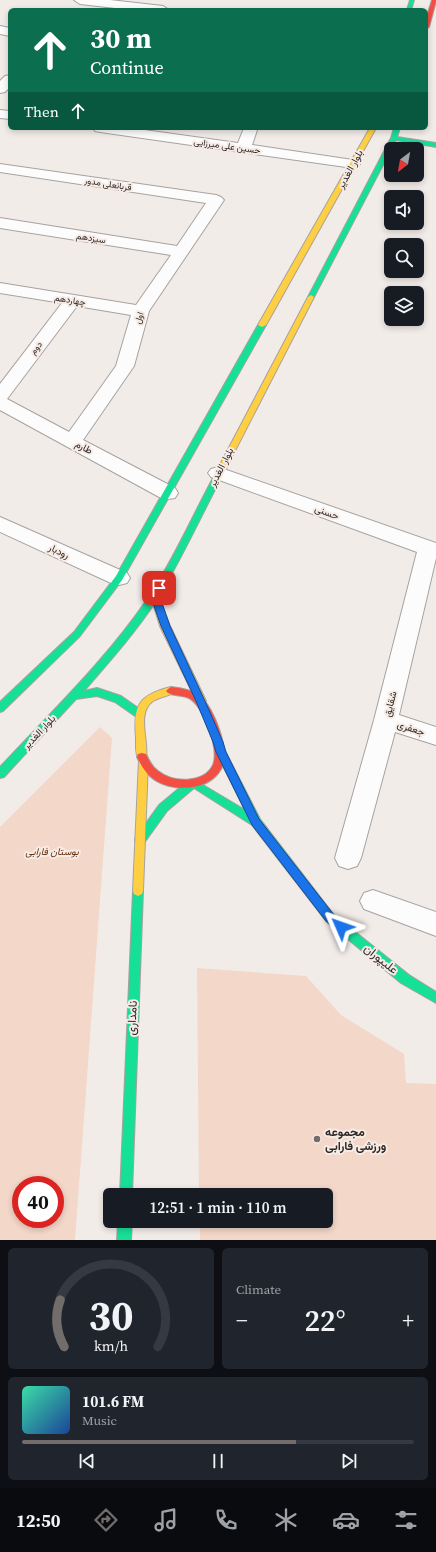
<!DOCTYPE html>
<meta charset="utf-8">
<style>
body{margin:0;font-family:"Source Serif 4",Vazirmatn,serif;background:#20242c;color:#f1f3f6;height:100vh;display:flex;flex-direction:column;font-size:15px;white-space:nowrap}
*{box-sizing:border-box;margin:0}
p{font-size:13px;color:#9ea1a6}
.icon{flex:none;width:22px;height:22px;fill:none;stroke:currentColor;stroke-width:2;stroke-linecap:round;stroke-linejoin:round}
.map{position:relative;height:1240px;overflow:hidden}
.drawer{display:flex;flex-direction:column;gap:8px;padding:8px;background:#0d0f14;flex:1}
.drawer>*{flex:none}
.guide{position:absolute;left:8px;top:8px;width:420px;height:122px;border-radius:6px;box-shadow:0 2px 6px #0003;background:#0b6e4f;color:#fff;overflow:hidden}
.needle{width:26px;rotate:211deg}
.fabs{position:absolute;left:384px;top:142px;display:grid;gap:8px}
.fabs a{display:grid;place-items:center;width:40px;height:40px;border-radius:6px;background:#171b24;box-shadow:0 2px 6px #0003;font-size:20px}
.speed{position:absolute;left:12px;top:1176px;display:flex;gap:8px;font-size:20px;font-weight:700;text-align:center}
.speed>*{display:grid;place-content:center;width:52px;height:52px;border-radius:50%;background:#171b24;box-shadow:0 2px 6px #0003;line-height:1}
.speed .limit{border:6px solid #d22;background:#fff;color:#111}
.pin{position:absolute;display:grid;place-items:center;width:34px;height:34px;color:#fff;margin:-17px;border-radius:8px;box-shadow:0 2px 6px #0006}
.me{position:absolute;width:44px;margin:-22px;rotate:313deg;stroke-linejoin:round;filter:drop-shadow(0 0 3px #0008)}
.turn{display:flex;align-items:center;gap:14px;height:84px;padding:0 16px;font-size:18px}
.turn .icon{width:52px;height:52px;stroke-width:2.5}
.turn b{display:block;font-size:28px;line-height:34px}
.then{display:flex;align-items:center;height:38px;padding:0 16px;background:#0003;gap:8px;font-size:15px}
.big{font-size:30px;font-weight:600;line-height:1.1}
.drawer .tile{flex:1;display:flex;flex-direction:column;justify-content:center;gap:6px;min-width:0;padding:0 14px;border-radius:6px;background:#20242c}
.drawer .dial{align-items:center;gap:0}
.dial svg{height:104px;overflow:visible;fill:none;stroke:#363941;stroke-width:7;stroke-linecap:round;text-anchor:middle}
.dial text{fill:#f1f3f6;stroke:none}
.song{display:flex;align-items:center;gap:12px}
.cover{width:48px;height:48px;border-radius:6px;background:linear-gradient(135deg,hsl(160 70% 55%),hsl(220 70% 35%))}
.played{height:4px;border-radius:2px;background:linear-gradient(90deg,#726d6a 70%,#363941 70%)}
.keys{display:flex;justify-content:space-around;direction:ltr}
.heat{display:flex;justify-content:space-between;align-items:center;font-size:22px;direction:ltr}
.drawer .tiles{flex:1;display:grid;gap:8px;grid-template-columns:1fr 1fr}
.tile:last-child{grid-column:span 2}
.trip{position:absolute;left:103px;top:1188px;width:230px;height:40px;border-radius:6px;background:#171b24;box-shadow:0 2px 6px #0003;font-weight:600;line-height:40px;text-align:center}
.dock{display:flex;height:64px;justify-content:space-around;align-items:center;background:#090b0e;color:#9ea1a6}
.dock .icon{width:28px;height:28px}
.dock .on{color:#726d6a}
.dock b{font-size:18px;color:#f1f3f6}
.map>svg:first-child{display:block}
</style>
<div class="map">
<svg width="436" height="1240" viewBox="0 0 436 1240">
<rect width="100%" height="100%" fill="#f2ece9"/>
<g fill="#f3d7c9" fill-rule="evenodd">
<path d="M100,727L112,738L75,1240H0V827ZM21,1185H55V1219H21Z"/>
<polygon points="197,968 306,976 341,1015 404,1054 406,1083 436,1084 436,1240 200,1240 200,1221 326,1221 326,1195 199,1195"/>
</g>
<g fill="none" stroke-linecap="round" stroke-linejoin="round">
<g stroke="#a7a2a0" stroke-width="2">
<g id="street">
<polygon points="74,0 110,0 163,6 169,10 133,10 80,4"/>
<polygon points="0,26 10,28 10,36 0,34"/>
<polygon points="10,75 10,87 5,92 0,93 0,81 5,76"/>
<polygon points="0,110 10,111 10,119 0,118"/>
<polygon points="93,128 130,128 238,143 244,128 256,128 257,130 252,145 353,160 358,161 360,164 358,167 353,168 100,132 95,131"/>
<path d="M0,164L216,195L221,197L224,200L149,311L134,366L83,440L175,488L178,493L175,498L168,499L161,498L0,410V384L62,303L0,293V283L136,305L171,255L0,228V218L177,246L206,203L0,172ZM77,306L131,315L116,366L69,432L7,399Z"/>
<polygon points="218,467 436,543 436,558 399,715 436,727 436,745 395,732 361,858 357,866 348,869 339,866 335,858 374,720 417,552 211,477 208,473 211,469"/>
<polygon points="0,517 127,573 130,578 127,583 119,585 111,583 0,532"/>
<polygon points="373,890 436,912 436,936 364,909 360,901 364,893"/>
</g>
</g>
<g stroke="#a7a2a0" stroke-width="2">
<g id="fast">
<polygon points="410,0 414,0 411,10 407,10"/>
<polygon points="394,128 400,128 397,137 436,143 436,147 396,140 314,297 313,298 309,298 308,297 391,138"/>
<polygon points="262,323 266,325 122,580 80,636 3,711 0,712 0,702 74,632 116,576 258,325"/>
<path d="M216,477L220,480C199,520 180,562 156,601C135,633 109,662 84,691L97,688L121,696L141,710L143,713L141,716H135L115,702L97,696L76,699L4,777L0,778V767C51,712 106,660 148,598C173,561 191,519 212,480Z"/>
<polygon points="221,748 224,749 260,819 334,915 409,975 436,992 436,1003 401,983 326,921 252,825 194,788 167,811 144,843 140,844 136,843 135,840 136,837 159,805 189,780 193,779 245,810 216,752 218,749"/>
<polygon points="138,886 142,888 143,891 132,1195 120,1195 133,891 134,888"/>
<polygon points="118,1221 132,1221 131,1240 117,1240"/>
</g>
</g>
<g stroke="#a7a2a0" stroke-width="2">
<g id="slow">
<polygon points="370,128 376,128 266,325 262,327 258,325"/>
<polygon points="311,295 314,297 220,480 219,482 213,482 212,480 308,297"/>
<polygon points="159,585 163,588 161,603 170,626 206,701 204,704 198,704 160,626 153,603 155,588"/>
<path d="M171,687L174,689L176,691L174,693C167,696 160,697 153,701C136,713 149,741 146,758L148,761L143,891L142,894L138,896L134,894L133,891L139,760C135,754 136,745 136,738C133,706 138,695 171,687Z"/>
</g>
</g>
<g stroke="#a7a2a0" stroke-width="2">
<g id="jam">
<polygon points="432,0 436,0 436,1 429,27 426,29 426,19"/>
<path d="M171,687C181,688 192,690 200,696C214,708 231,752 221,769C208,792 170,793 151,777C144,771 141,765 137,757L138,754L142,753L146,754C149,761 152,767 158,771C173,783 204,784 213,765C220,749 204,706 189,698C182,695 175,696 168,693L166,691L168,689Z"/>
</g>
</g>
<use href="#street" fill="#fdfcfc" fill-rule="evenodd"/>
<use href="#fast" fill="#16e098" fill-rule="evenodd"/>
<use href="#slow" fill="#ffcf43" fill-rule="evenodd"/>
<use href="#jam" fill="#f24e42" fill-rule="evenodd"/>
</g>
<path fill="#1a73e8" stroke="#114b97" d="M159,584L163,588L162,603L170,626L205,701L223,742L226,752L259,819L334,915L347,927L345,930C337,933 332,926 326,921L252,825L216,752L213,742L196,701L161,626L153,603L154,588Z"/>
<circle fill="#726d6a" stroke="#f6ebe5" stroke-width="1.5" cx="317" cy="1139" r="4"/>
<g text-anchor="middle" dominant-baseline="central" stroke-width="4" stroke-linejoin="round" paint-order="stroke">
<g font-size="9" fill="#2d2826" stroke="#f6ebe5">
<text transform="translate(227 146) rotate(8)">حسین علی میرزایی</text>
<text transform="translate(108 184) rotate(9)">قربانعلی مدور</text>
<text transform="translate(91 238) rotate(9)">سیزدهم</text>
<text transform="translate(70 300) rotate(9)">چهاردهم</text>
<text transform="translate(139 318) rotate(-71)">اول</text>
<text transform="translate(36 348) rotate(-53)">دوم</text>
</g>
<g font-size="10" fill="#2d2826" stroke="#f6ebe5">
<text transform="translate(350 169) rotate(-61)">بلوار الغدیر</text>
<text transform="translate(84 447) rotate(28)">طارم</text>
<text transform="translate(221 467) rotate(-63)">بلوار الغدیر</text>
<text transform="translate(327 512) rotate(20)">حسنی</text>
<text transform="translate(59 551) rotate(25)">رودبار</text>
<text transform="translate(390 704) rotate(-76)">شقایق</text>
<text transform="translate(411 728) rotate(18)">جعفری</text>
<text transform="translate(39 732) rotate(-47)">بلوار الغدیر</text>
</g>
<g font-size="10" font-style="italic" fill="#663011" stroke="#f6ebe5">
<text x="52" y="851">بوستان فارابی</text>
</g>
<g font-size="12" fill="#2d2826" stroke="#f6ebe5">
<text transform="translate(381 959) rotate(39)">علیپوران</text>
<text transform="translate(132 1018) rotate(-87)">نامداری</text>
</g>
<g font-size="12" font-weight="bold" fill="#2d2826" stroke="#f6ebe5" text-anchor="start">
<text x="325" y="1132">مجموعه<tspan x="325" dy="14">ورزشی فارابی</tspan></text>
</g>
</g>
</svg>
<div class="fabs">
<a><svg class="needle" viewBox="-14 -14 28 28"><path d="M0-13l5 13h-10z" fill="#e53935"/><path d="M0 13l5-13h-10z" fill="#9ea1a6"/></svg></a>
<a><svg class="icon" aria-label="sound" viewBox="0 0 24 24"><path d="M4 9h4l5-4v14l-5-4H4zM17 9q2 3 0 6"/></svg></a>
<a><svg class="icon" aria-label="search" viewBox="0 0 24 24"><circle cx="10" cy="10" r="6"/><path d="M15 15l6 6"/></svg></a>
<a><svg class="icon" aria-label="layers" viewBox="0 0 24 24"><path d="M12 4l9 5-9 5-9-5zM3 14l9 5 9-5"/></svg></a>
</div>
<div class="speed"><div class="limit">40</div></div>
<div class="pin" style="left:159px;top:588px;background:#d93025"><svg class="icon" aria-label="arrive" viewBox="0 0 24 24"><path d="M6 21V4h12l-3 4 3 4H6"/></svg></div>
<svg class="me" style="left:341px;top:927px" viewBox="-20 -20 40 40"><path d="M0-17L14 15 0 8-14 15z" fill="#1a73e8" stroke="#fff" stroke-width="4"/></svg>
<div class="trip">12:51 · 1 min · 110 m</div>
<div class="guide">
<div class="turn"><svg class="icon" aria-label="ahead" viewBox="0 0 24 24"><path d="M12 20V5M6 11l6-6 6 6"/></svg><div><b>30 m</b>Continue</div></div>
<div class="then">Then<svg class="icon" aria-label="ahead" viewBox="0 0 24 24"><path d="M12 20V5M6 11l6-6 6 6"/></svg></div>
</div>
</div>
<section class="drawer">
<div class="tiles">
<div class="tile dial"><svg viewBox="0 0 100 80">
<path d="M14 69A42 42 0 1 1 86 69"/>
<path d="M14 69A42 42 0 0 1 11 33" stroke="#726d6a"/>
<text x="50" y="56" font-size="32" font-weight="700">30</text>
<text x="50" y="72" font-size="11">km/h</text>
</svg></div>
<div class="tile"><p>Climate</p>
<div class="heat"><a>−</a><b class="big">22°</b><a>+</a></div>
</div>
<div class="tile">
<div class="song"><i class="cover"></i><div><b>101.6 FM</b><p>Music</p></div></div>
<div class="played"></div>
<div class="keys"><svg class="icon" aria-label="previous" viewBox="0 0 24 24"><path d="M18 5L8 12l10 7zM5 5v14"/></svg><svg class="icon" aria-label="pause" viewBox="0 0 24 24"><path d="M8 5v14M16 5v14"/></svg><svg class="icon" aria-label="next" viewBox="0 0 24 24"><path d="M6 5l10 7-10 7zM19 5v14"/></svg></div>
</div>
</div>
</section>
<nav class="dock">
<b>12:50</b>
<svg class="icon on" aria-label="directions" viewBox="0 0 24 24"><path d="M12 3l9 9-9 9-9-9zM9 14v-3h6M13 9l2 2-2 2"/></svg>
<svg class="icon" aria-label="music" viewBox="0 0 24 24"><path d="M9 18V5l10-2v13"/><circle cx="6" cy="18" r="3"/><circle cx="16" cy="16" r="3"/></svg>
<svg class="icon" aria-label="phone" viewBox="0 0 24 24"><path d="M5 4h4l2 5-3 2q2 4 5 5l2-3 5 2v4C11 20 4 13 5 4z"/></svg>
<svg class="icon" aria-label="climate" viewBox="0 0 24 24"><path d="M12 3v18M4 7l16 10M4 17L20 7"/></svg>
<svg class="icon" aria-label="car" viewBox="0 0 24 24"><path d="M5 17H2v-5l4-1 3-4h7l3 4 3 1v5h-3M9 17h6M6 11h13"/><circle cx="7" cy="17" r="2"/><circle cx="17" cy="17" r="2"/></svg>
<svg class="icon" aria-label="filters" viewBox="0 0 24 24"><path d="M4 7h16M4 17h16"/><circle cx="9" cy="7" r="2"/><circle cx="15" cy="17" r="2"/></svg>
</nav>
